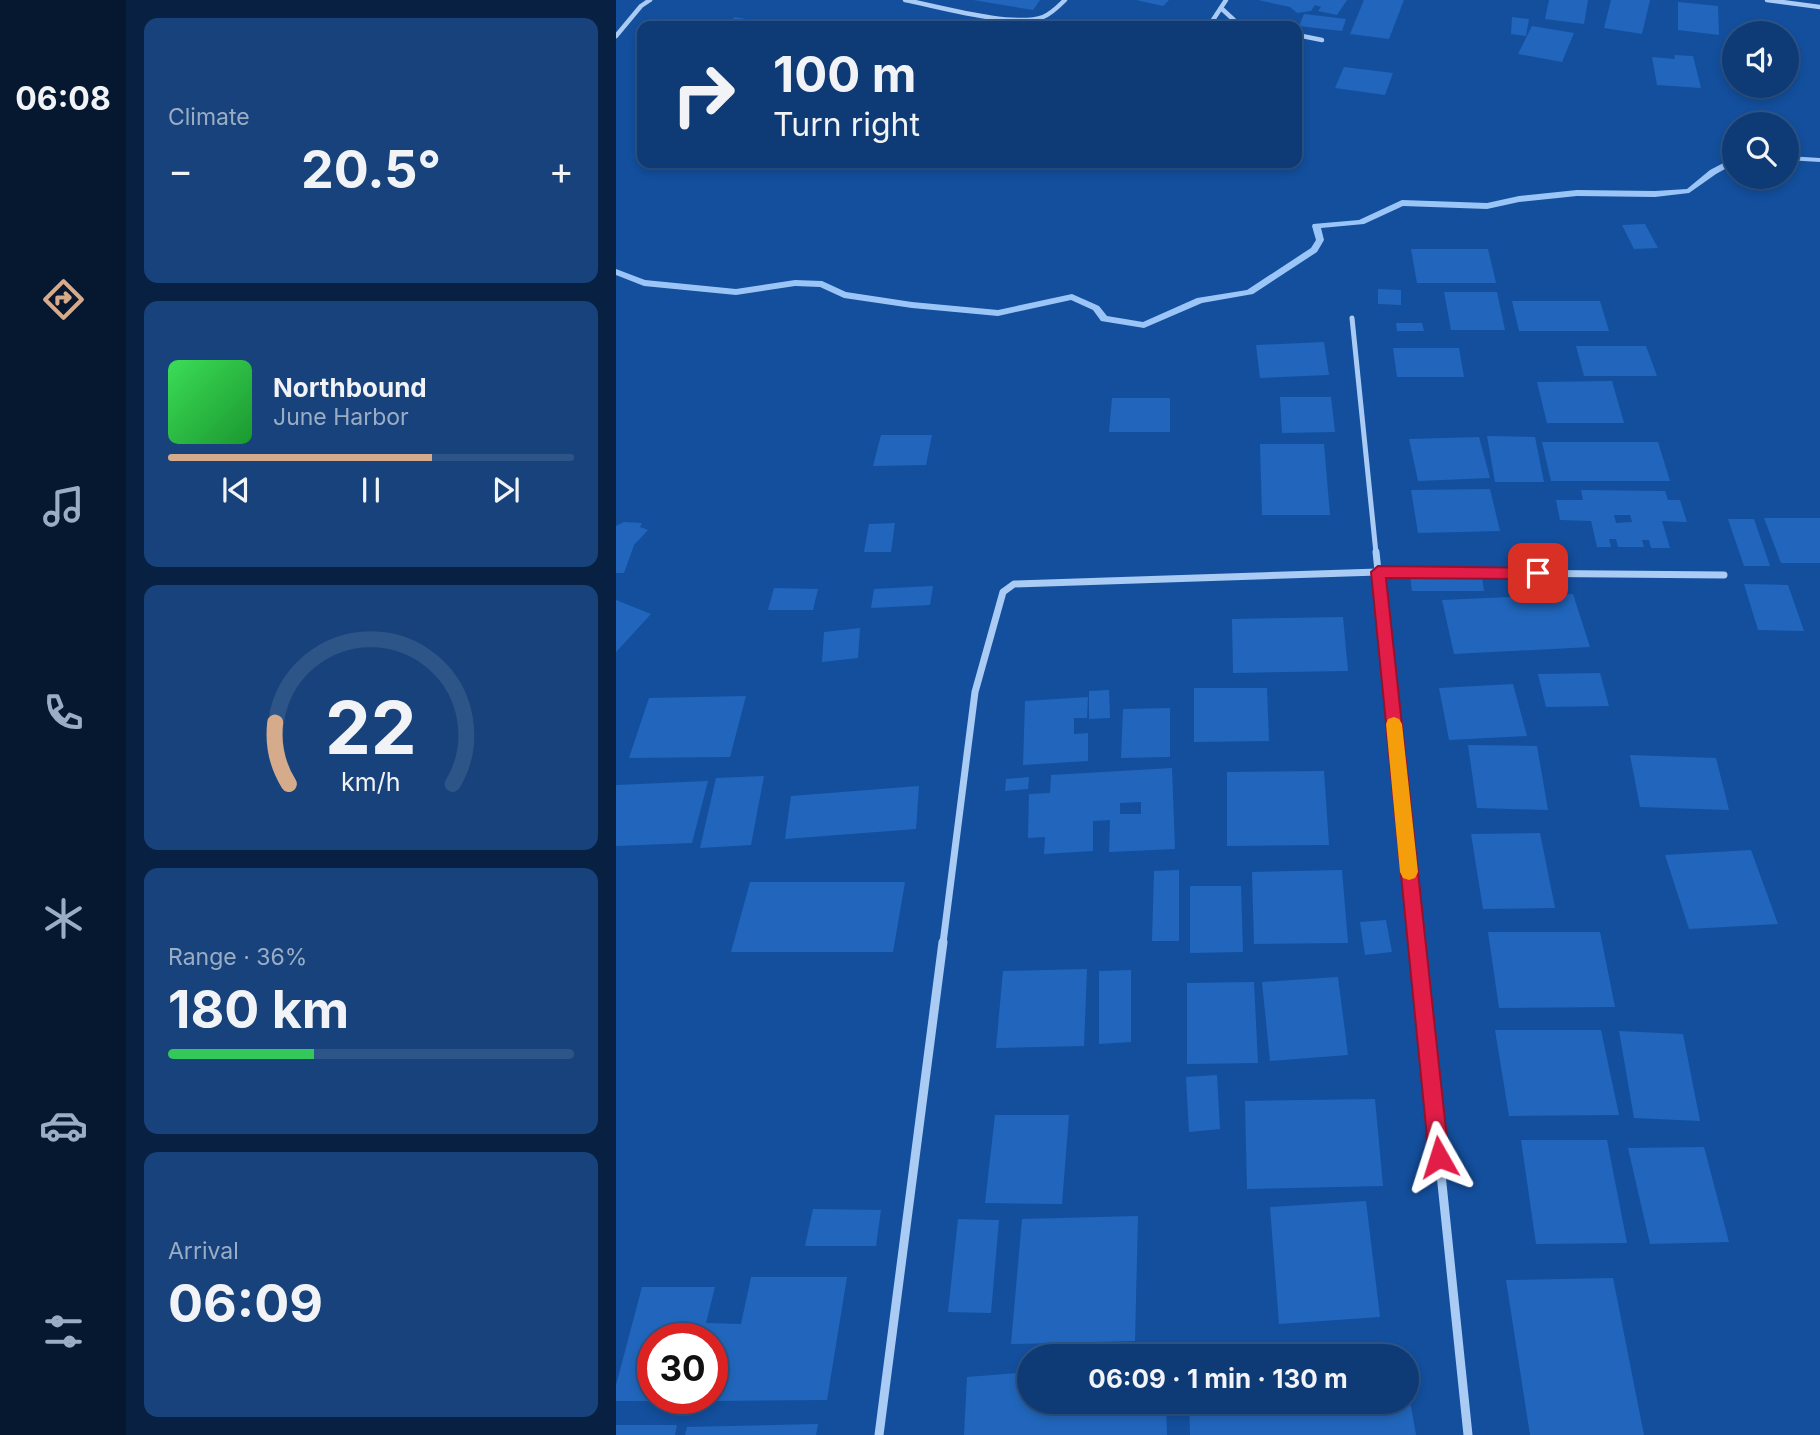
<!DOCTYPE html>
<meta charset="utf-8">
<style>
body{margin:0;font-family:Inter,sans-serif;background:#17427b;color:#f1f3f6;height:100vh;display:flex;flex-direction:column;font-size:26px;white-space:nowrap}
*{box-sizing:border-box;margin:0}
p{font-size:23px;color:#9badc5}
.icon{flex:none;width:38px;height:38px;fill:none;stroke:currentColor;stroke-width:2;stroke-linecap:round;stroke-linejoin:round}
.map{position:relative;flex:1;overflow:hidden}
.panel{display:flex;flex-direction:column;gap:18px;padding:18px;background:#082041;width:490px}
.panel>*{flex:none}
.guide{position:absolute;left:21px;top:21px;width:665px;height:147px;border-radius:14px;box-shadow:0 4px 10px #0003,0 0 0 2px #2e5588;background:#0e3b76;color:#f1f3f6;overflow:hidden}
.tools{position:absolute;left:1106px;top:21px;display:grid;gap:14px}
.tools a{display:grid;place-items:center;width:77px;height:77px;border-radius:50%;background:#0e3b76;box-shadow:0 4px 10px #0003,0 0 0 2px #2e5588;font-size:35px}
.speed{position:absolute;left:21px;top:1323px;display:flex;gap:14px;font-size:35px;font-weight:700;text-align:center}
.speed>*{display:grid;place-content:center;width:91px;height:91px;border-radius:50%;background:#0e3b76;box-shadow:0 4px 10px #0003,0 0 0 2px #2e5588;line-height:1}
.speed .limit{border:10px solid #d22;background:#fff;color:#111}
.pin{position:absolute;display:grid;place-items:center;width:60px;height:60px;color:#fff;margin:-30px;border-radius:14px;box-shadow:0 4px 10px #0006}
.me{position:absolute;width:77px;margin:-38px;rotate:354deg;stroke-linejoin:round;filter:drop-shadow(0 0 5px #0008)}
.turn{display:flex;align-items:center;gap:24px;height:147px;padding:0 21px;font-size:32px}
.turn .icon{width:91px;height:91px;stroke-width:2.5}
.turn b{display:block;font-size:49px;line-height:60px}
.big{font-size:52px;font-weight:700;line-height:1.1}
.panel .widget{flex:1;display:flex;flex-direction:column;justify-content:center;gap:10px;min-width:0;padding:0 24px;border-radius:14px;background:#17427b}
.panel .dial{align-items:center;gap:0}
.dial svg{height:182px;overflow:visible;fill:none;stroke:#2e5588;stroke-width:7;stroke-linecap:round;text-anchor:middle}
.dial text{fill:#f1f3f6;stroke:none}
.song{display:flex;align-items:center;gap:21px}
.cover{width:84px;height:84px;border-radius:10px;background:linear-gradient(135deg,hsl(130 70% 55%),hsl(130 70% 35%))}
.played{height:7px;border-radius:4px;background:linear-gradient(90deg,#d6ab8b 65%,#2e5588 65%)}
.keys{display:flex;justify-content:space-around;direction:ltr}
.heat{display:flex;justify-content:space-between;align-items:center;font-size:38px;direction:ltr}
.charge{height:10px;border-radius:5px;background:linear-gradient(90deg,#34c759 36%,#2e5588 0)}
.trip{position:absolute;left:401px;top:1344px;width:402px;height:70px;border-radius:35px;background:#0e3b76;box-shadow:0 4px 10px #0003,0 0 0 2px #2e5588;font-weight:700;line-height:70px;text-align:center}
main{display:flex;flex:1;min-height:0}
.tabs{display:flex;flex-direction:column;width:126px;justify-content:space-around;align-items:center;background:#06182f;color:#9badc5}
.tabs .icon{width:49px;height:49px}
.tabs .selected{color:#d6ab8b}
.tabs b{font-size:32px;color:#f1f3f6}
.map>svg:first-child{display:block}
</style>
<main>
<nav class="tabs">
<b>06:08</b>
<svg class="icon selected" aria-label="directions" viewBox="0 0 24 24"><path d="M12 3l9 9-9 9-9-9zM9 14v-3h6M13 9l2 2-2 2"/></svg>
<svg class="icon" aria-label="music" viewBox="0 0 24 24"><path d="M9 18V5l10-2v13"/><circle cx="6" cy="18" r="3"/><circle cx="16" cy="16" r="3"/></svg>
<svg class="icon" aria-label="phone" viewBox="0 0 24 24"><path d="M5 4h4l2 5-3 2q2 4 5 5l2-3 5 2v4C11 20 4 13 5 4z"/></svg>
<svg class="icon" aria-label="climate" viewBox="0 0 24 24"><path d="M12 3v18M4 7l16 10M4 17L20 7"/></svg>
<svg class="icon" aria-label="car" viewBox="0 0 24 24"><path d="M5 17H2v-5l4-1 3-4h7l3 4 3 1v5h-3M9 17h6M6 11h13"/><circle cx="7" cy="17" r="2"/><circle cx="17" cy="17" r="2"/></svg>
<svg class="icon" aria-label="filters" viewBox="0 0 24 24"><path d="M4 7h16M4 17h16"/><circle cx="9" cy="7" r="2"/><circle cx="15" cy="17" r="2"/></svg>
</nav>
<section class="panel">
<div class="widget"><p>Climate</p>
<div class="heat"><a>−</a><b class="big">20.5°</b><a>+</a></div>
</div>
<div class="widget">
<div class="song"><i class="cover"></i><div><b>Northbound</b><p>June Harbor</p></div></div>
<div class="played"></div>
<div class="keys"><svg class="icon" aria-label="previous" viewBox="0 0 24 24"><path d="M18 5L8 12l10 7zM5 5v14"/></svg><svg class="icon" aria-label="pause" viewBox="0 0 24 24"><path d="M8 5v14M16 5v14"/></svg><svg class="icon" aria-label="next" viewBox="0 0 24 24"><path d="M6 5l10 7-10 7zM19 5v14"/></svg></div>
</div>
<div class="widget dial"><svg viewBox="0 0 100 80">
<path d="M14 69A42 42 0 1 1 86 69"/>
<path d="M14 69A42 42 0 0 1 8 42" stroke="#d6ab8b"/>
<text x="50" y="56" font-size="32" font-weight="700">22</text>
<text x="50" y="72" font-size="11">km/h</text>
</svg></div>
<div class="widget"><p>Range · 36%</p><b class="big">180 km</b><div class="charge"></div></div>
<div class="widget"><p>Arrival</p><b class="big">06:09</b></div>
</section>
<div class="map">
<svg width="1204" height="1435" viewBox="0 0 1204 1435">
<rect width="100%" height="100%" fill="#134f9d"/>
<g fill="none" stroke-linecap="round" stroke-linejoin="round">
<g fill="#9bc5f7" fill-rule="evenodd">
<polygon points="1171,156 1204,158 1204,162 1171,160"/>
<polygon points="1115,159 1118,159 1118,164 1100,174 1073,193 1039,197 961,196 903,202 871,209 787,206 748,224 705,228 708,240 701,252 637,294 586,303 528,328 485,321 477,310 455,300 382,316 296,308 228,298 204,287 179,286 120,295 28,286 0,275 0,269 29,280 120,289 179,280 206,281 230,292 296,302 382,310 456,294 483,306 491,316 527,322 581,298 631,290 695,248 700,240 696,226 697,224 743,220 786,200 871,203 903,196 961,190 1039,191 1071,189 1094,170"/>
</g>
</g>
<g fill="#2166bc" fill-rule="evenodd">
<polygon points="357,0 424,0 417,10"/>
<polygon points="520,0 553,0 547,6"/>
<polygon points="642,0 731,0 721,15 702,11 705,7 699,5 695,11 681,13 674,7"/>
<polygon points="748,0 788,0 773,39 734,34"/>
<polygon points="933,0 972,0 968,24 929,19"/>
<polygon points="995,0 1034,0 1026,34 988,28"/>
<polygon points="1062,2 1102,6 1103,35 1062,30"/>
<polygon points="688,14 730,19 726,31 683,26"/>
<polygon points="119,17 161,25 161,26 108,26"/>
<polygon points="896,17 913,19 910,36 895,34"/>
<polygon points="916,26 958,33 946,62 902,54"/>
<polygon points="1058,55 1077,56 1085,88 1041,85 1036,57 1059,59"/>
<polygon points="728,67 777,73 769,95 719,88"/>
<polygon points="1029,224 1042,248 1018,249 1006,225"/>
<polygon points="795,249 872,249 880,283 801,283"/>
<polygon points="762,289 785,290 785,305 762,304"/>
<polygon points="828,292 881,292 889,330 835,330"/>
<polygon points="896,301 984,301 993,331 903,331"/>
<polygon points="780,323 806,323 808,331 781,331"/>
<polygon points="708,342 713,375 644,378 640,345"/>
<polygon points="960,346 1030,346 1041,376 968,376"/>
<polygon points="777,348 843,348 848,377 781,377"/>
<polygon points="996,381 1008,423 931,423 921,382"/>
<polygon points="664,397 715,397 719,432 666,433"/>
<polygon points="496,398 554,398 554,432 493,432"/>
<polygon points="265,435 316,435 310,465 257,466"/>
<polygon points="871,436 919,437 928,482 879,482"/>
<polygon points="863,437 874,478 802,481 793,439"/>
<polygon points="926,442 1042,442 1054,481 935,481"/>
<polygon points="644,444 708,444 714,515 646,515"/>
<polygon points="874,489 884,531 802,533 795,490"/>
<path d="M965,490L1049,491L1052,500H1064L1071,522L1046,521L1054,548H1035L1033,540H1026L1028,547H1002L1000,539H993L995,547H981L975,521L944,520L940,500H967ZM998,515H1014L1016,522L1000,523Z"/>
<polygon points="1148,518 1204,518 1204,563 1165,563"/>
<polygon points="1112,519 1138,519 1154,566 1128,566"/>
<polygon points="8,522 26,523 24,527 32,530 18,545 8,573 0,573 0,526"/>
<polygon points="279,523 275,552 248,552 253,524"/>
<polygon points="794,576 866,576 868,591 796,591"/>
<polygon points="1128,584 1172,585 1188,631 1142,630"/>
<polygon points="317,586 314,605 255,608 258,589"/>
<polygon points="158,588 202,589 197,610 152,610"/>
<polygon points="957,594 974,647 838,654 826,600"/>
<polygon points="0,600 35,614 0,652"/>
<polygon points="727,617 732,671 617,673 616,619"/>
<polygon points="244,628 242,658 206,662 208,632"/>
<polygon points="984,673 993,706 930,707 922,674"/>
<polygon points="897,684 911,736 833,740 823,688"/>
<polygon points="578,688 651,688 653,741 578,742"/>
<polygon points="493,690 494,718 473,719 473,691"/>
<polygon points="130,696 114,757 13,758 33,698"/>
<polygon points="472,697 471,718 458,718 458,734 472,733 472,761 407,765 409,701"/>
<polygon points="554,708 554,757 505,758 507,709"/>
<polygon points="852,745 921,746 932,810 861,808"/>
<polygon points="1014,755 1100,758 1113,810 1024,807"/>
<path d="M556,768L559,849L493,852L494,820L477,821V851L428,854L429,837L412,838L413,794L434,793L435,775ZM525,802V814H504V803Z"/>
<polygon points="708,771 713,845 611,846 611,772"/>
<polygon points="148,776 135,845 84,848 100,778"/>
<polygon points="413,777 412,789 389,791 390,779"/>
<polygon points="92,781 76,843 0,846 0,785"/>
<polygon points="303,786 300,829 169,839 175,796"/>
<polygon points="924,833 939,908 867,909 855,834"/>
<polygon points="1135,850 1162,924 1073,929 1049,855"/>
<polygon points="563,870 563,941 536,941 538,871"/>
<polygon points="726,870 732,943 638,944 636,872"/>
<polygon points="134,882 289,882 277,952 115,952"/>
<polygon points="574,886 625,886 627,952 574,953"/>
<polygon points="770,920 776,952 749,955 744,922"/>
<polygon points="872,932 984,932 999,1007 883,1008"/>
<polygon points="471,969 468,1046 380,1048 387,971"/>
<polygon points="515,970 515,1042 483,1044 483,971"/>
<polygon points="722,977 732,1055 654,1061 646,982"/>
<polygon points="638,982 642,1063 571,1064 571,983"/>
<polygon points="879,1030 985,1030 1003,1115 893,1116"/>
<polygon points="1003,1031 1067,1034 1084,1121 1018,1118"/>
<polygon points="601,1075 604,1129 573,1132 570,1077"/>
<polygon points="759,1099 767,1186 631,1189 629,1101"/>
<polygon points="379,1115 453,1115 446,1204 369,1203"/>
<polygon points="905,1140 991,1140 1011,1243 920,1244"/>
<polygon points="1088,1147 1113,1242 1034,1244 1012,1148"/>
<polygon points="750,1201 764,1317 663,1324 654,1207"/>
<polygon points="197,1209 265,1210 260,1246 189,1246"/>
<polygon points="522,1216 519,1341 395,1344 406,1219"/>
<polygon points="342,1219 383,1220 375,1313 332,1312"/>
<polygon points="135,1277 231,1277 211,1400 96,1401 96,1339 37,1339 37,1401 0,1401 0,1385 26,1287 99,1287 90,1323 125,1324"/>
<polygon points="997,1278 1028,1435 914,1435 890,1280"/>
<polygon points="788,1351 789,1356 749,1356 749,1354"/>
<polygon points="413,1372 413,1402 550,1402 551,1435 348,1435 351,1377"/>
<polygon points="791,1383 800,1435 574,1435 573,1402 791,1402"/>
<polygon points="202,1424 200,1435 69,1435 71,1427"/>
<polygon points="0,1425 61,1425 59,1435 0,1435"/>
</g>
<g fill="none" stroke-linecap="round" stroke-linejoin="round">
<g stroke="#a9cbf4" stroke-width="4.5">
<path d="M289,0C321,6 397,28 427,17C435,14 443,6 449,0"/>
<polyline points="1151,0 1204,7"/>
<polyline points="605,8 619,21 641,26"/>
<polyline points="593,26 610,0"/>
<polyline points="681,35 706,40"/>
<polyline points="0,36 25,6 34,0"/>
</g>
<polyline stroke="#a9cbf4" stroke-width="5" points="736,318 760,553"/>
<g stroke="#a9cbf4" stroke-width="7">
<polyline points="760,552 801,943"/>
<polyline points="327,943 359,692 387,592 398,584 762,572 1108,575"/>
</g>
<g stroke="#a9cbf4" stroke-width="9">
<polyline points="801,942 852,1435"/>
<polyline points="263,1435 327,942"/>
</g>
</g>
<polygon fill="#e11d48" stroke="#92132f" stroke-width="2" points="762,566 922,568 929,573 922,579 770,578 833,1157 830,1164 823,1167 816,1164 813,1157 755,572"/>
<polygon fill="#f59e0b" points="778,717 783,719 786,724 802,872 799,878 793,880 787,878 784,872 770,724 772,719"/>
</svg>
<div class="tools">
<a><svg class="icon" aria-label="sound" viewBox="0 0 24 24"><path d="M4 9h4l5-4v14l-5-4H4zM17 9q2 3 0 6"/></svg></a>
<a><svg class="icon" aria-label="search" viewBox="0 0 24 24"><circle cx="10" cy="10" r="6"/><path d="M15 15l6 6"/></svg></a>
</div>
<div class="speed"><div class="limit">30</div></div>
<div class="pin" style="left:922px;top:573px;background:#d93025"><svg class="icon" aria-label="arrive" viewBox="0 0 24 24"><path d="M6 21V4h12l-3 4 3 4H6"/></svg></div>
<svg class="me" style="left:823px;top:1157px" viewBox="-20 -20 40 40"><path d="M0-17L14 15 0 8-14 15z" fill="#e11d48" stroke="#fff" stroke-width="4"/></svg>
<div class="trip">06:09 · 1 min · 130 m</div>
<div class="guide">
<div class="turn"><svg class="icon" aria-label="right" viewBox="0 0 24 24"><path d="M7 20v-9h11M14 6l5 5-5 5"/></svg><div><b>100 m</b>Turn right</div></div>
</div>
</div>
</main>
